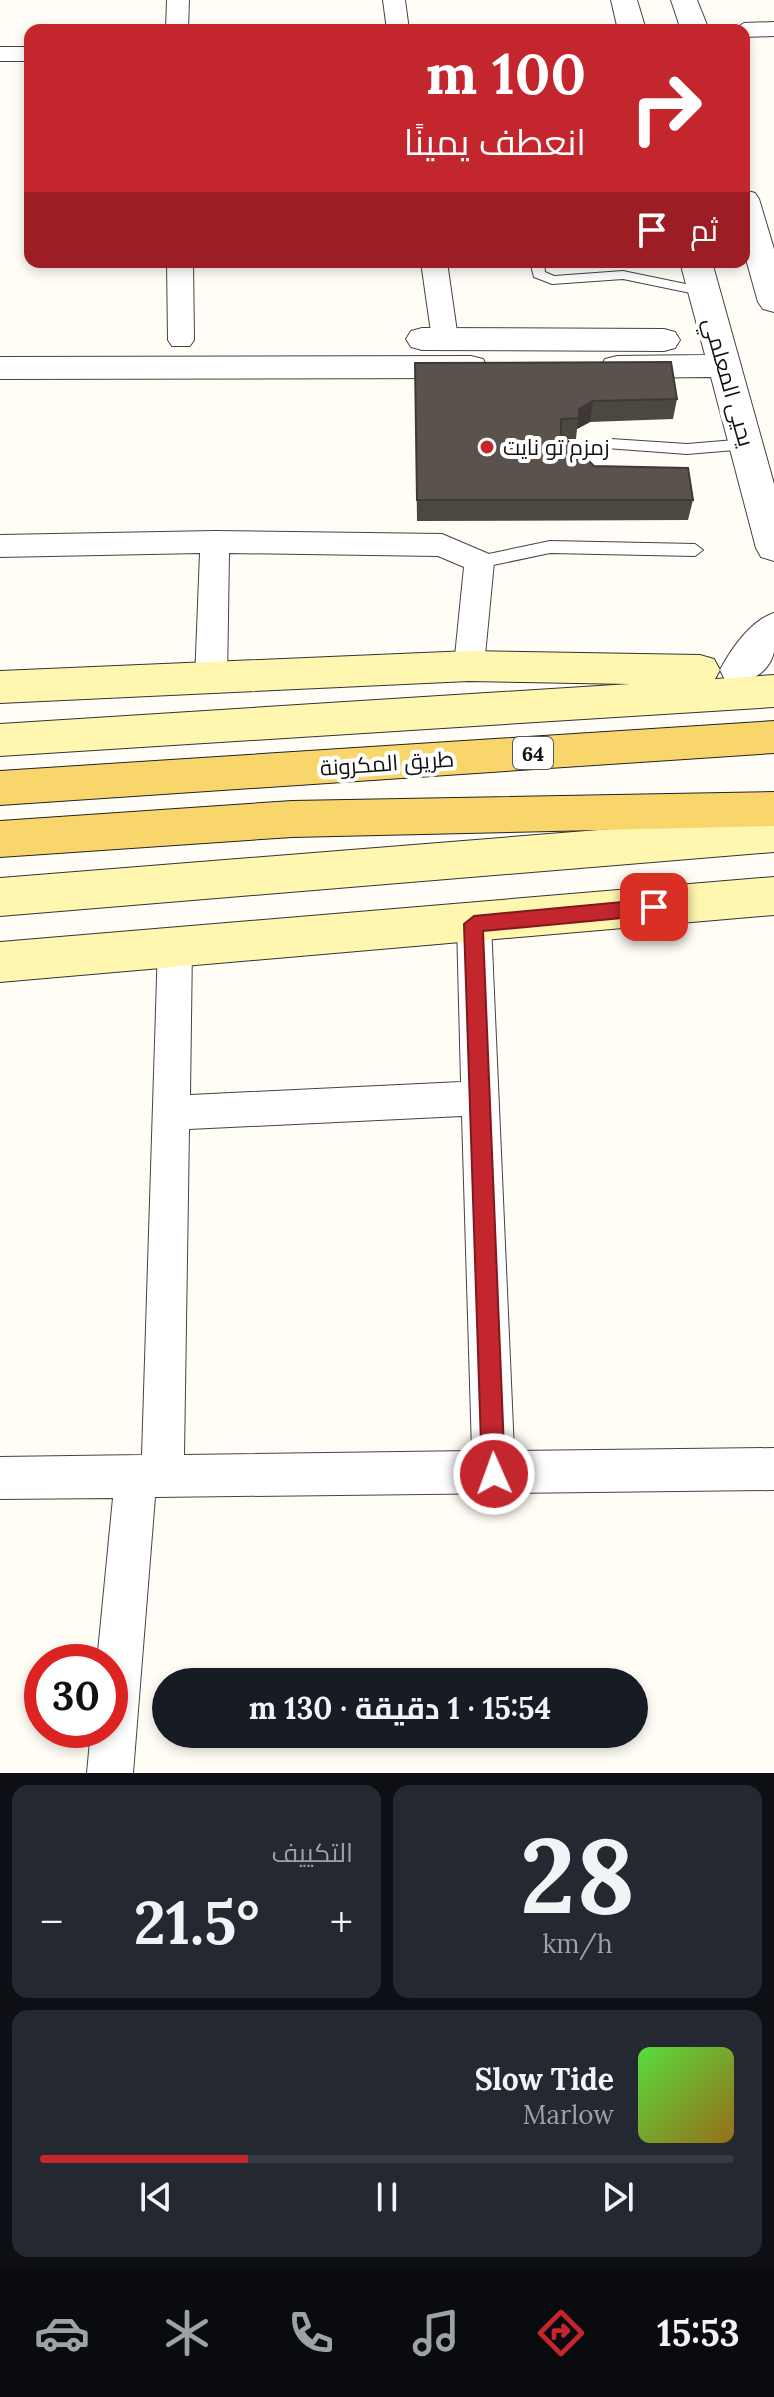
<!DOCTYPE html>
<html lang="ar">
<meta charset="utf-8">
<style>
body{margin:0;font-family:Lora,Cairo,serif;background:#242831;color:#f1f3f6;direction:rtl;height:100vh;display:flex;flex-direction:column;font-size:30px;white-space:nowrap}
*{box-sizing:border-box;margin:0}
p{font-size:26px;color:#9ea1a6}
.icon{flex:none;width:44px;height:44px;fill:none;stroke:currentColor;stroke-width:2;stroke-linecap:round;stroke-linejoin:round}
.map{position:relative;height:1773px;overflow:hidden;direction:ltr}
.panel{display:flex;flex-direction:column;gap:12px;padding:12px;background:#0d0f14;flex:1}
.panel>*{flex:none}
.banner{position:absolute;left:24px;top:24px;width:726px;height:244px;border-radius:16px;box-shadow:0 4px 12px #0003;direction:rtl;background:#c4262e;color:#fff;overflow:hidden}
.speed{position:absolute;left:24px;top:1644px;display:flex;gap:16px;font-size:40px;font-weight:700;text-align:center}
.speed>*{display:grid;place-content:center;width:104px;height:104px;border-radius:50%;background:#171b24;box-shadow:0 4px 12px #0003;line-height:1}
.speed .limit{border:12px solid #d22;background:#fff;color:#111}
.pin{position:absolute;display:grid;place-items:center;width:68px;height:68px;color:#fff;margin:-34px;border-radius:16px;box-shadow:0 4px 12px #0006}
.me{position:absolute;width:88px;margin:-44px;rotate:358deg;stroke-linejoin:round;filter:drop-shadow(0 0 6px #0008)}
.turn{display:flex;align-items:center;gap:28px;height:168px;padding:0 32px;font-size:36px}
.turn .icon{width:104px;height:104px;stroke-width:2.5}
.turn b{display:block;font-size:56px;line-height:68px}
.then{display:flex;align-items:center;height:76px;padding:0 32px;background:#0003;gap:16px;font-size:30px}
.big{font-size:60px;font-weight:700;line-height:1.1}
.panel .widget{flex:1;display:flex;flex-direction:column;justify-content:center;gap:12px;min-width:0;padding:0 28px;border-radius:16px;background:#242831}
.panel .dial{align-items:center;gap:0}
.dial b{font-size:104px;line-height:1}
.song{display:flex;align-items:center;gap:24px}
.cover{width:96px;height:96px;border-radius:12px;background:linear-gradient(135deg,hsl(110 70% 55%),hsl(40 70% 35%))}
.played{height:8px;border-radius:4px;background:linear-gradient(90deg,#c4262e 30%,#363941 30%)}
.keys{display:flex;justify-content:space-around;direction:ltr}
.heat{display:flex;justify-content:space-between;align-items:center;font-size:44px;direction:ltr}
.panel .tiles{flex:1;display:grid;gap:12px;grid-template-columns:1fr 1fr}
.widget:last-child{grid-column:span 2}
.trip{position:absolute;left:152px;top:1668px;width:496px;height:80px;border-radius:40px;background:#171b24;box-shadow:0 4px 12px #0003;font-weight:700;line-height:80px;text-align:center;direction:rtl}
.tab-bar{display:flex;height:128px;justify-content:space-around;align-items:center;background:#090b0e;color:#9ea1a6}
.tab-bar .icon{width:56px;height:56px}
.tab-bar .current{color:#c4262e}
.tab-bar b{font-size:36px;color:#f1f3f6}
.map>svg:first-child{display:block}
</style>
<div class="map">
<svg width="774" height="1773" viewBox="0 0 774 1773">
<rect width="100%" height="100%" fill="#fffdf5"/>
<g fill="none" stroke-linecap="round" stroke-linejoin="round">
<g stroke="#444" stroke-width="2">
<g id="service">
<polygon points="530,262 544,262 545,272 554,276 623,271 705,288 712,292 705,296 623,279 552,284 534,277"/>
<polygon points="611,439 687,444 747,439 754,444 747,449 687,454 606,448 606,440"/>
<polygon points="550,541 695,544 703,550 695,556 550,553 479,568 471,562 479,556"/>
</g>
</g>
<g stroke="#444" stroke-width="2">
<g id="minor">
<polygon points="167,0 189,0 188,30 166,30"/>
<polygon points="383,0 405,0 409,30 387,30"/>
<polygon points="774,22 774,36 744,37 744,30 733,30 744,23"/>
<rect x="0" y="47" width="30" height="14"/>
<polygon points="167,262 193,262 194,340 190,346 172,346 168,340"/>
<polygon points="421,262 447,262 458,339 454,345 436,345 432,339"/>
<polygon points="215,531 442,534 489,554 494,562 484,666 480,674 469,678 458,674 454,666 464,567 438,556 229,553 227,680 222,689 211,692 200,689 195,680 200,553 0,557 0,535"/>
<path d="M474,909L486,913L491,924L514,1451L774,1448V1490L155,1497L133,1773H87L91,1730H110V1662H97L113,1498L0,1499V1457L142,1455L158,946L163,935L175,931L187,935L192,946L190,1095L461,1082L457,924L462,913ZM462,1116L472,1451L184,1455L189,1129Z"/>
</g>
</g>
<g stroke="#444" stroke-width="2">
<g id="tertiary">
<polygon points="611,0 637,0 646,30 618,30"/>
<polygon points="671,0 697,0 709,30 681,30"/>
<polygon points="744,190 755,193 759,199 774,249 774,312 763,309 758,302 744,252"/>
<polygon points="680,262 712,262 774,484 774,561 761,557 756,548 711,377 617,378 605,375 601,367 605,359 617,356 705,355"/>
<polygon points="422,328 664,329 675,332 680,340 675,348 664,351 422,350 411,347 406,339 411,331"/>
<polygon points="471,356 483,359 487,367 483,375 471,378 0,379 0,357"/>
<path d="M774,613C774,625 774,640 774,652C769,674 745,687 725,680L720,670C731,649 751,620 774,613Z"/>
</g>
</g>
<g stroke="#333" stroke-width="2">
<g id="secondary">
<polygon points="469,651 700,655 714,659 720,670 715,679 774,675 774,707 0,756 0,724 630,684 469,681 0,703 0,671"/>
<polygon points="774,816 774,852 0,916 0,878"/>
<polygon points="774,877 774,915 0,982 0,942"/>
</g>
</g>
<g stroke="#222" stroke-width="2">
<g id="primary">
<polygon points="774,721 774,753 0,805 0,771"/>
<polygon points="774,792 774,826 292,837 0,857 0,821 292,801"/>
</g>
</g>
<use href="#service" fill="#fff" fill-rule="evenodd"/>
<use href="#minor" fill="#fff" fill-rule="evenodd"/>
<use href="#tertiary" fill="#fff" fill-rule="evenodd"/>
<use href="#secondary" fill="#fff6b0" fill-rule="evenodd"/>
<use href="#primary" fill="#f9d66b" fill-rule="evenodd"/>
</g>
<polygon fill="#4d4742" points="415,363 677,399 673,419 590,422 577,429 576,439 566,439 594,466 693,500 688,520 417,521"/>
<polygon fill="#3f3936" points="593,401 590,422 577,429 579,409"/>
<polygon fill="#5a524d" stroke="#3f3936" stroke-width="2" points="671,362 677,399 593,401 579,409 579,418 561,419 561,434 594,466 688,468 693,500 417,500 415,363"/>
<polygon fill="#c4262e" stroke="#7f191e" stroke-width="2" points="654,899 663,907 654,915 483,931 505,1474 502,1482 494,1486 486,1482 482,1474 464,924 474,916"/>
<circle fill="#c4262e" stroke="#fff" stroke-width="3" cx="487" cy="447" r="8"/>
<g text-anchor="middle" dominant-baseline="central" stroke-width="8" stroke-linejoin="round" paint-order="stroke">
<rect fill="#fff" stroke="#585858" stroke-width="2" x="513" y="737" width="40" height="32" rx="6"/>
<g font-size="20" font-weight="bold" fill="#111">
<text x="533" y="753">64</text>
</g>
<g font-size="22" fill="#111" stroke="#fff">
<text transform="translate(729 382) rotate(74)">يحيى المعلمي</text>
<text transform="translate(387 763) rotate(-4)">طريق المكرونة</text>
</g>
<g font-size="22" fill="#111" stroke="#fff" text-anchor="start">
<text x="503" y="447">زمزم تو نايت</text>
</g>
</g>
</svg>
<div class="speed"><div class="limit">30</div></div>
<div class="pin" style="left:654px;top:907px;background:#d93025"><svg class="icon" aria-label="arrive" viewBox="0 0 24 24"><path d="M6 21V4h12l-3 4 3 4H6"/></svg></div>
<svg class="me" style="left:494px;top:1474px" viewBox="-20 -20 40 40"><circle r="17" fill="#c4262e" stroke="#fff" stroke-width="3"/><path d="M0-11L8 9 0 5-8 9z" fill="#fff"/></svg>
<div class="trip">15:54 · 1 دقيقة · 130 m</div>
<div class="banner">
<div class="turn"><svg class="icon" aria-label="right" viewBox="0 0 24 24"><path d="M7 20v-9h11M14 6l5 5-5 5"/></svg><div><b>100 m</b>انعطف يمينًا</div></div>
<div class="then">ثم<svg class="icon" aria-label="arrive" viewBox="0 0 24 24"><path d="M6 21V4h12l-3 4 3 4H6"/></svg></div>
</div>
</div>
<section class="panel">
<div class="tiles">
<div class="widget dial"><b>28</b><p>km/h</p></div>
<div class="widget"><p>التكييف</p>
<div class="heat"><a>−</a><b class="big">21.5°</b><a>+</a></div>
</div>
<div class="widget">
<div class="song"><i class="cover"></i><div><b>Slow Tide</b><p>Marlow</p></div></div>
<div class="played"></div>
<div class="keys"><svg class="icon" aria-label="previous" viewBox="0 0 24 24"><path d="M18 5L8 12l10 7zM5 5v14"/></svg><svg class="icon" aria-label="pause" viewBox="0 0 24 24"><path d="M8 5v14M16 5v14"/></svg><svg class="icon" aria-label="next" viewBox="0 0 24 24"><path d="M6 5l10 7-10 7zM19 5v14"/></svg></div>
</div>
</div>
</section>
<nav class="tab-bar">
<b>15:53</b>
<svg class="icon current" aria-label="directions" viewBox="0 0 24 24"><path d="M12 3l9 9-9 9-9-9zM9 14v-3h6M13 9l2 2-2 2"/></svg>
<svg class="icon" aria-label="music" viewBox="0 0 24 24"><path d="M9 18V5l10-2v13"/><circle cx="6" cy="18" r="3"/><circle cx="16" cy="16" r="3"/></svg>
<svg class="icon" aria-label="phone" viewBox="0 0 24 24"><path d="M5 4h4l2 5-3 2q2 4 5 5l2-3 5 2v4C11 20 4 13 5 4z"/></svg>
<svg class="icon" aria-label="climate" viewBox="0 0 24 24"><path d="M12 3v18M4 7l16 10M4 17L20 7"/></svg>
<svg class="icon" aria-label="car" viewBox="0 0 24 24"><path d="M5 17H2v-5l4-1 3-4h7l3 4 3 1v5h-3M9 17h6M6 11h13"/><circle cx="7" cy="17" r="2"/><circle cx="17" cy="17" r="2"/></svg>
</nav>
